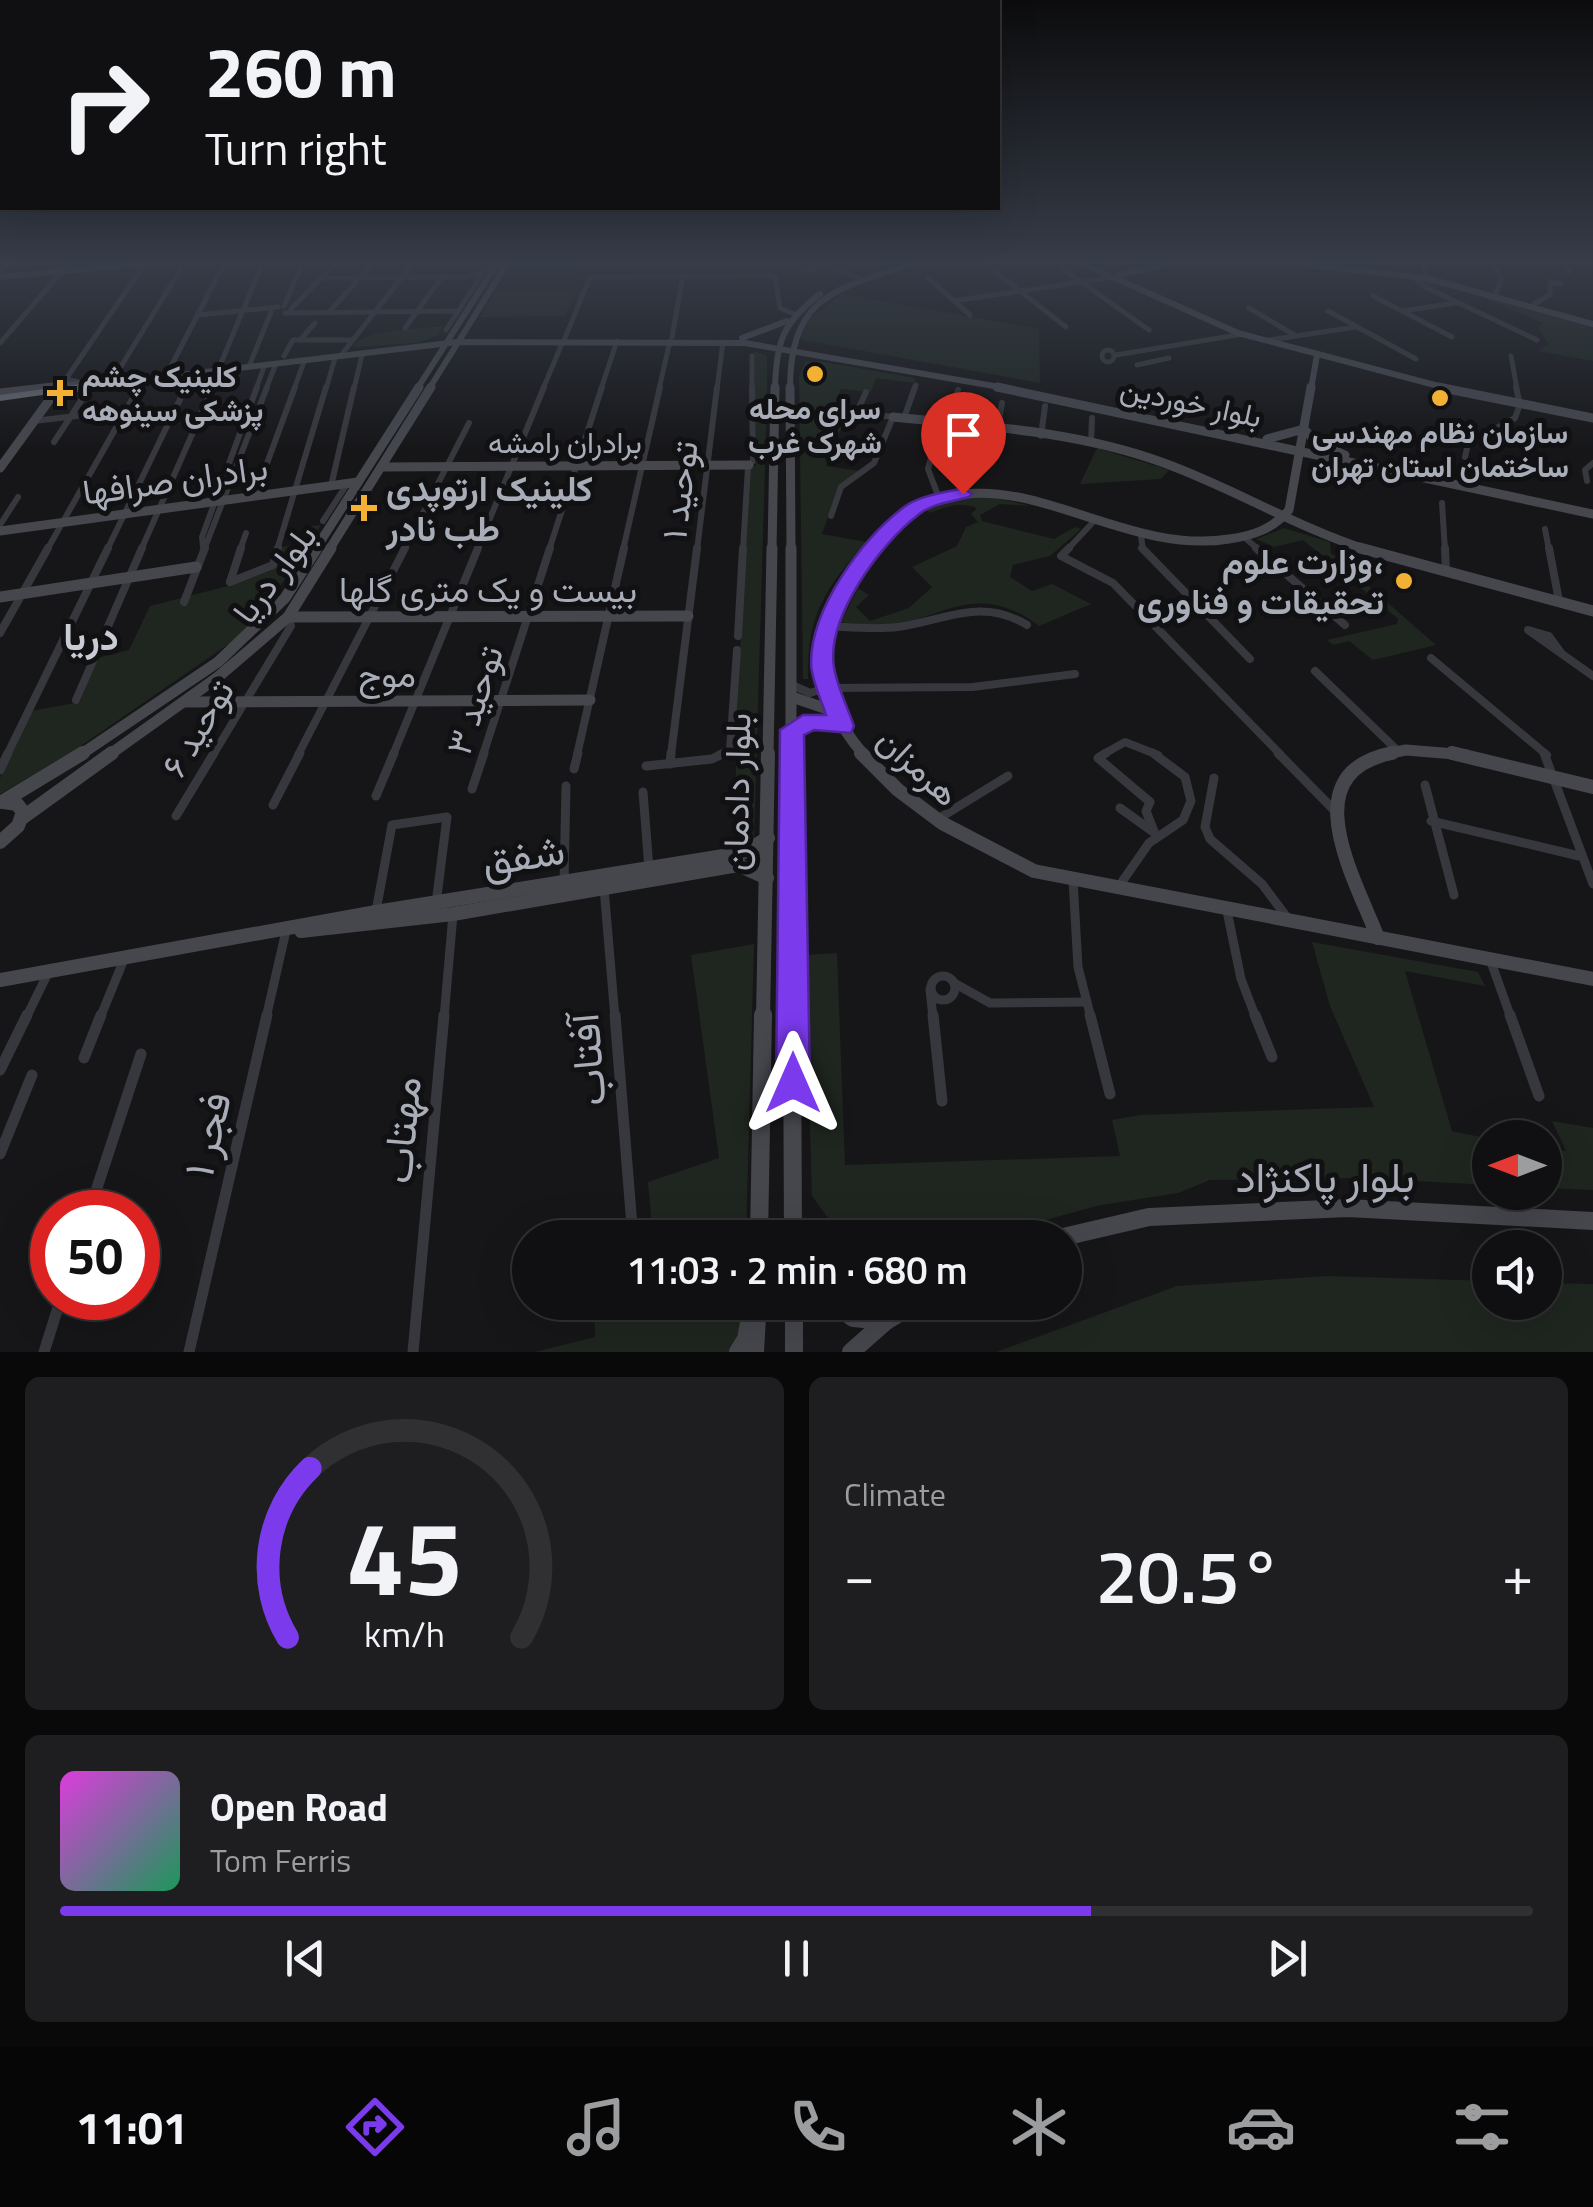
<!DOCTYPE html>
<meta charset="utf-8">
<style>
body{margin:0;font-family:"Titillium Web",Vazirmatn,sans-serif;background:#1e1e20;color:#f1f3f6;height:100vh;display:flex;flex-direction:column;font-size:38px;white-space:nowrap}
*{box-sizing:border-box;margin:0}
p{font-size:32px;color:#9c9d9f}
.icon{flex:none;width:55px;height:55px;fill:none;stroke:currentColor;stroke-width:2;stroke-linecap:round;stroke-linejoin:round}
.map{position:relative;height:1352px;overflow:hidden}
.drawer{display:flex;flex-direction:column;gap:25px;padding:25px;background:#09090a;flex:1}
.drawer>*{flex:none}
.top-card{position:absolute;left:0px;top:0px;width:1000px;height:210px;box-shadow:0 10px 40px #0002,0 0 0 2px #303032;background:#101012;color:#f1f3f6;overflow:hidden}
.needle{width:65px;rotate:270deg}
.fabs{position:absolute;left:1472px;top:1120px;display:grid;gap:20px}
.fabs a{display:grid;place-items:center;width:90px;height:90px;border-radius:50%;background:#101012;box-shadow:0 10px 40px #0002,0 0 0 2px #303032;font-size:50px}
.speed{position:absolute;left:30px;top:1190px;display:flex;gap:20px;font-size:50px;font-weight:700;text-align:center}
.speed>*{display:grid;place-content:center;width:130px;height:130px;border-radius:50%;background:#101012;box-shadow:0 10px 40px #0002,0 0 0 2px #303032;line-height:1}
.speed .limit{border:15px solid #d22;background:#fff;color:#111}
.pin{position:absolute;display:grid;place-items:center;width:85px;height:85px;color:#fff;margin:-102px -42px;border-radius:50% 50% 50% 0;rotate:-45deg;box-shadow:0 0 10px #0007}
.pin .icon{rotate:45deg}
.me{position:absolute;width:110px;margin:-55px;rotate:0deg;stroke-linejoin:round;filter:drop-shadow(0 0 8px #0008)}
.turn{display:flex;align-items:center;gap:35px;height:210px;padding:0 40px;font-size:45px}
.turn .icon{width:130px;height:130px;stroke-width:2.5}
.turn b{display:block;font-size:70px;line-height:85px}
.big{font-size:75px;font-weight:600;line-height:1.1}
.drawer .tile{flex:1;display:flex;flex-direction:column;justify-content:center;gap:15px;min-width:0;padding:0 35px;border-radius:15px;background:#1e1e20}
.drawer .dial{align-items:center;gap:0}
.dial svg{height:260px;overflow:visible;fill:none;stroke:#303032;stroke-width:7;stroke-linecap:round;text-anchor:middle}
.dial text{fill:#f1f3f6;stroke:none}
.song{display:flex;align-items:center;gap:30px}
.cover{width:120px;height:120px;border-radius:15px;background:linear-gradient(135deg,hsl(300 70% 55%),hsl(150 70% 35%))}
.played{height:10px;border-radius:5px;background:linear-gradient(90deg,#7c3aed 70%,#303032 70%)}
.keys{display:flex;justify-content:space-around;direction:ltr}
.heat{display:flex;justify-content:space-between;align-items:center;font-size:55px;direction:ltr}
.drawer .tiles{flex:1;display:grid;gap:25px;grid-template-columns:1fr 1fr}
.tile:last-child{grid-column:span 2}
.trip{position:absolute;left:512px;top:1220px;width:570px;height:100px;border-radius:50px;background:#101012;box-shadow:0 10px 40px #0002,0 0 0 2px #303032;font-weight:600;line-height:100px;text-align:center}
.dock{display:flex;height:160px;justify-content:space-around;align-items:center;background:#060607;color:#9c9d9f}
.dock .icon{width:70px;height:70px}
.dock .on{color:#7c3aed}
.dock b{font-size:45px;color:#f1f3f6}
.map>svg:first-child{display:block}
</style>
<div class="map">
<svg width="1593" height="1352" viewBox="0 0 1593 1352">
<rect width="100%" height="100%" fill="#161618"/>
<g fill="#1e261f">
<polygon points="512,262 590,262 578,263 575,274 585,275 581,280 525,278 516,273 519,267 509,267"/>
<path d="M1416,279C1473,283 1531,305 1585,323L1593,327V361L1538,351L1549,344L1538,327L1543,323L1455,286L1432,289Z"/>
<polygon points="495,291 577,291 565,316 480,317"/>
<polygon points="842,294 1039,329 1040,383 803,340 800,337 809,319"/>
<path d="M443,326L438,336L416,343L352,347C365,329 419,329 443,326Z"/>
<polygon points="754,351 767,356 767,398 754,841 743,841 738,836 735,741 750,469 756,465"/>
<path d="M817,361L915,378L914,383L876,378L871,392L841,389L834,405L827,407V411L846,416L826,466L860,471L839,486L822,534L866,542C825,589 807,614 808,679H803L799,378L805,362Z"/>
<polygon points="1097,448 1169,470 1161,479 1080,484"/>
<path d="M987,496L1031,506L1000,504L980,515L982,521L1054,539L1075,527L1081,529L1050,556L1013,565L1010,577L1032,591L1052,584L1091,604L1039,626C960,566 922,648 841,622L858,588L869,595L856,607L870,621L909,608L932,587L912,567L957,546L966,527L978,522L971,514L977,508C960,502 947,506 930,513L926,509L953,498Z"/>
<polygon points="321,525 275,594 236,639 75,750 0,794 0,778 31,711 80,702 98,658 129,650 150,606 228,586 278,564 282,547 299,544 308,526"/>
<polygon points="1284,528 1330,542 1331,554 1347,559 1347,567 1436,645 1373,660 1349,641 1333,645 1327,640 1397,624 1398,619 1303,540 1274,547 1256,539"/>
<polygon points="1312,942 1478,972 1485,986 1405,971 1452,1131 1490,1139 1490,1185 1359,1178 1210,1180 1178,1193 1101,1205 982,1237 897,1237 888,1227 868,1231 831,1222 812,1196 805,955 837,953 845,1165 1120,1156 1112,1120 1140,1115 1374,1107 1330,1006"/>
<polygon points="754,944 746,1237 653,1237 648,1182 719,1158 691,955"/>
<polygon points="1552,1121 1593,1128 1593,1190 1545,1188 1545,1149 1566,1151"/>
<polygon points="1328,1276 1490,1281 1490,1302 1545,1302 1545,1283 1593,1284 1593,1352 996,1352 1177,1286"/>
<polygon points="594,1303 744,1303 743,1322 731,1352 535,1352 595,1337"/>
</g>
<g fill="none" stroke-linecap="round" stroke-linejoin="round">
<g stroke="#37383d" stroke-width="5">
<polyline points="983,262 1066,327"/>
<polyline points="1423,262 1426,278"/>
<polyline points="1490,262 1501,278 1496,294"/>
<polyline points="1561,262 1570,272"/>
<polyline points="1056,264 1149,330"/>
<polyline points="803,271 826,265 859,278"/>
<polyline points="1411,275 1425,287 1537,340"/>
<polyline points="322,278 468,277 484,272"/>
<polyline points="928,278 970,315"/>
<polyline points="1373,296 1452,337"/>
<polyline points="954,301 1114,277"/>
<polyline points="1534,304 1550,295 1550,282 1561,284"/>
<polyline points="284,306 303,262"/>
<polyline points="1249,308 1296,336"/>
<polyline points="291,309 337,262"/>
<polyline points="1328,311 1416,359"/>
<polyline points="1402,311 1456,303"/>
<polyline points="329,312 374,262"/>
<polyline points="285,313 458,311"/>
<polyline points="198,315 278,307"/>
<polyline points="405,328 442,277"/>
<polyline points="446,330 490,262"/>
<polyline points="672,337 683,276"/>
<polyline points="565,338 590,277 775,276 780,308 794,314"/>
<polyline points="300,340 315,323"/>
<polyline points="1269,340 1356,327"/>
<polyline points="0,343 70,262"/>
<circle cx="1108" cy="356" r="6"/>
<polyline points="342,354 414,262"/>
<polyline points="1116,355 1243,334"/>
<polyline points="284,356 293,340 352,340"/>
<polyline points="752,356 752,389"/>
<polyline points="1511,356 1517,389"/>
<polyline points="250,364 271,312"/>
<polyline points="1137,365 1169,358"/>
<polyline points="219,368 263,262"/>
<polyline points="117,373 185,262"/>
<polyline points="167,374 225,262"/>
<polyline points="82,383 66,379 146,262"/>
<polyline points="138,389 143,380"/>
<polyline points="185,389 192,375"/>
<polyline points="211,389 219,372"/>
<polyline points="256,389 264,367"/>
<polyline points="266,389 275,366"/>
<polyline points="294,389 304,362"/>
<polyline points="326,389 335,358"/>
<polyline points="354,389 362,355"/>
<polyline points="543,389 563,341"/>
<polyline points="601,389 617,341"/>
<polyline points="659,389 670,341"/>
<polyline points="717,389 723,342"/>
<polyline points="914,389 916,385"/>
</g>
<g stroke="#37383d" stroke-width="6">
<polyline points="1516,387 1519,401"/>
<polyline points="857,412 866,392"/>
<polyline points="904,418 915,387"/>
<polyline points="34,421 126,410"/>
<polyline points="948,424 958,390"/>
<polyline points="997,430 1002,403"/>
<polyline points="1041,436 1045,406"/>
<polyline points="54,442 88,390"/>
<polyline points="1091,443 1092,418"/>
<polyline points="1465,457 1468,444 1515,418 1520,404"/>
<polyline points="1587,481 1585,470 1593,463"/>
<polyline points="331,486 354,387"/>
<polyline points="255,496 295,387"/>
<polyline points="939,498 928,469 940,423"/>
<polyline points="1442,503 1445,550"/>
<polyline points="831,516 841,487 874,463 893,417 833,409"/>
<polyline points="323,521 347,484"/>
<polyline points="0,525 18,497"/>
<polyline points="1545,529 1549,550"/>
<polyline points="1141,536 1143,550"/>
<polyline points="1244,537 1259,550"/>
<polyline points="203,547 202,537 257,387"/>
<polyline points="47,550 139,387"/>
<polyline points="107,550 186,387"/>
<polyline points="141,550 213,387"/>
<polyline points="204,550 267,387"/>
<polyline points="240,550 246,533"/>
<polyline points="277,550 326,387"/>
<polyline points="404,550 469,423"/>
<polyline points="477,550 544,387"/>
<polyline points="549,550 602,387"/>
<polyline points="623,550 660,387"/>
<polyline points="697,550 717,387"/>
<polyline points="743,550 748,467 753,461 752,387"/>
<polyline points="1067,550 1095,520"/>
</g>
<g stroke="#37383d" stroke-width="8">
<polyline points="1069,548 1061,556 1113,583 1281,755"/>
<polyline points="1142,548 1250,659"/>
<polyline points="1256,548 1345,625"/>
<polyline points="1445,548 1446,572"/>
<polyline points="1549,548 1559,601"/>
<polyline points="230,582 273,565 278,548"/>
<polyline points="230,582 241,548"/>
<polyline points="184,602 205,548"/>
<path d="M826,626C850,627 874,630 898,627C946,620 981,597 1027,625"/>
<polyline points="0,633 48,548"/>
<polyline points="738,636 743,548"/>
<polyline points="1562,654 1549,636 1528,630 1593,676"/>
<polyline points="1431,658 1547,755"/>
<polyline points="1315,671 1398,751"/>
<polyline points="792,685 810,693 826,688 973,687 1075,674"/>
<polyline points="76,700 142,548"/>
<polyline points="7,755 108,548"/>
<polyline points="213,755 291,626 288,617"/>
<polyline points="298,755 405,548"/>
<polyline points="393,755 478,548"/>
<polyline points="483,755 550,548"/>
<polyline points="577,755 624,548"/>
<polyline points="671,755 697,548"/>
<polyline points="719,755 730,750 737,650"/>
<polyline points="1102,755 1125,742 1158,755"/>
</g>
<g stroke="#37383d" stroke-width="9">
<polyline points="1106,753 1098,758 1150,802 1146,811 1155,834"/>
<polyline points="1278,753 1334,810"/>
<polyline points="1544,753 1593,884"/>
<polyline points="670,764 671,753"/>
<polyline points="646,766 712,759 724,753"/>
<polyline points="574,769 578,753"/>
<polyline points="0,770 8,753"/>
<polyline points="1214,778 1205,827 1210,839 1262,884 1289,920"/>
<polyline points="1425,785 1454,895"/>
<polyline points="472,789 484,753"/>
<polyline points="643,792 649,869"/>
<polyline points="376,796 394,753"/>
<polyline points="273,805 300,753"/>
<polyline points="1120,808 1152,831"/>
<polyline points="176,816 214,753"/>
<polyline points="938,819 1008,776"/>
<polyline points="1431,821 1579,856"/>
<polyline points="1073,880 1078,967 1091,1018"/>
<polyline points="564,883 566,786"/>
<polyline points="604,888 615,1018"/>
<polyline points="1117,889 1149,843 1183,820 1191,801 1185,777 1153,753"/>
<polyline points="376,911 392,825 447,817 436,904"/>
<polyline points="1227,911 1241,979 1256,1018"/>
<polyline points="1490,959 1511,1018"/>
<circle cx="943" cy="988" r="12"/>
<polyline points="954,983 990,1003 1087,1002"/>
<polyline points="930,989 933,1018"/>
<polyline points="26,1018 48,973"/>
<polyline points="100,1018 125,957"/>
<polyline points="266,1018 286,931"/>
<polyline points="444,1018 453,914"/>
</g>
<g stroke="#37383d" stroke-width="11">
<polyline points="615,1015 632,1226"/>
<polyline points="933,1015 942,1101"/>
<polyline points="1090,1015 1110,1094"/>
<polyline points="1255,1015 1272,1057"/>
<polyline points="1510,1015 1539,1096"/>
<polyline points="84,1058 101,1015"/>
<polyline points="0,1070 27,1015"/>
<polyline points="0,1154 32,1075"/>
<polyline points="89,1212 141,1054"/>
<polyline points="44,1352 61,1298"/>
<polyline points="189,1352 267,1015"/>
<polyline points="413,1352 444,1015"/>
</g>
<g stroke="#45474d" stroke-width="6">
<polyline points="1079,262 1238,333 1450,389"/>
<polyline points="1282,262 1426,278 1593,324"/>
<polyline points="0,271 9,262"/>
<polyline points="1118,275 1177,262"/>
<polyline points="0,277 162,262"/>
<polyline points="742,338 787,321"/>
<polyline points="72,388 458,342 745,343 1011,389"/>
<polyline points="32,389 78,384"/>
<polyline points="417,389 498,262"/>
<polyline points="429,389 508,262"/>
<path d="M775,389C776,343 782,323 820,294"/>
<path d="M790,389C790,293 838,289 918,262"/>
<polyline points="1311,389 1317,355"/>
</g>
<g stroke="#45474d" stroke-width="9">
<polyline points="790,387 791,550"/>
<polyline points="997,387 1593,514"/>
<polyline points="1438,387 1593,418"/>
<polyline points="72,388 82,387"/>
<polyline points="0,393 53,387"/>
<path d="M893,417C983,426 1078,431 1164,463C1233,488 1296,527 1367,550"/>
<polyline points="1267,439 1304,429 1316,442 1345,455"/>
<polyline points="382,467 749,465"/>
<polyline points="0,468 53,395"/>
<polyline points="0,531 358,482"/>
<polyline points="315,550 419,387"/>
<polyline points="329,550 431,387"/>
<polyline points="772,550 775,387"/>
<path d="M874,550C978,418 1101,560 1229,539C1252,536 1273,529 1289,510L1311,387"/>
</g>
<g stroke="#45474d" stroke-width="11">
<polyline points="791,548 791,755"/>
<polyline points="1360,548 1593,611"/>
<polyline points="0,597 196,567"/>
<polyline points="288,617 688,616"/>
<polyline points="792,697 836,712"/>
<polyline points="184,702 590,700"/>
<polyline points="792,731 812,721 842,727"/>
<polyline points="80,755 218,662 285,598 317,548"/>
<polyline points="109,755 218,677 288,617 331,548"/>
<polyline points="768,755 772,548"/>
<path d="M864,755C798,679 819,619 876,548"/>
<polyline points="1380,755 1406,750 1467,755"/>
</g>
<g stroke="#45474d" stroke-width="14">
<polyline points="791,753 792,1018"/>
<polyline points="861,753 898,790 942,823 1034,871 1593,979"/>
<polyline points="1452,753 1593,787"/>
<polyline points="2,802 83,753"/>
<polyline points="22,818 112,753"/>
<polyline points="0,842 18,826 23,812 17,804 4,802"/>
<polyline points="301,931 453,914 738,865 767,878"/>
<path d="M1378,938C1355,878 1292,773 1392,753"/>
<polyline points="0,980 376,912 742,853 768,838"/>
<polyline points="763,1018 768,753"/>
</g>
<g stroke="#45474d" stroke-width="18">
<polyline points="792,1015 793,1238"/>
<polyline points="759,1238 763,1015"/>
<polyline points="1059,1238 1149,1217 1348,1208 1593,1221"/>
<polyline points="794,1302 794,1352"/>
<polyline points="833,1302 853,1318 886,1321"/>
<polyline points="738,1352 746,1339 753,1302"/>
<polyline points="755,1352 757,1317"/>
<polyline points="851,1352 886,1321 918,1302"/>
</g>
<polygon fill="#63666e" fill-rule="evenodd" points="81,384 85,385 85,389 0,401 0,395"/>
</g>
<linearGradient id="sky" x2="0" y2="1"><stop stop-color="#0c0c0d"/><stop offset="0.58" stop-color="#363c48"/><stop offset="1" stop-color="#363c48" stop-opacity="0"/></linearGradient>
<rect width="1593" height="452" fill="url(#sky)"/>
<path fill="#7c3aed" stroke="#51269a" stroke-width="2.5" d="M963,488L972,494L969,497C952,502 932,503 918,515C880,544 826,618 834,667C837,687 848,708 854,726L851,733L814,730L804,735L810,1083L805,1095L793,1099L781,1095L776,1083L780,730L803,715H826C821,699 811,679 811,663C811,608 862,539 904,507C920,495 944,493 963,488Z"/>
<g fill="#f2b134" stroke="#111113" stroke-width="4">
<circle cx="815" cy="374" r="10"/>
<path d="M55 378h10v10h10v10h-10v10h-10v-10h-10v-10h10z"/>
<circle cx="1440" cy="398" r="10"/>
<path d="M359 493h10v10h10v10h-10v10h-10v-10h-10v-10h10z"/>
<circle cx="1404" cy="581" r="10"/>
</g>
<g text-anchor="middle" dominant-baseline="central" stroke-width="10" stroke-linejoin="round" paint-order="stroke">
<g font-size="30" font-weight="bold" fill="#a8adb8" stroke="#111113">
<text x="82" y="376" text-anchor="start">کلینیک چشم<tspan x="82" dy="34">پزشکی سینوهه</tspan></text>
<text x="815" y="408">سرای محله<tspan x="815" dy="34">شهرک غرب</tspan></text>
<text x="1440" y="432">سازمان نظام مهندسی<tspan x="1440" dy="34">ساختمان استان تهران</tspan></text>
</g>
<g font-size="30" fill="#a8adb8" stroke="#111113">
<text transform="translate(1191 402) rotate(12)">بلوار خوردین</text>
<text x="565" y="442">برادران رامشه</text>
</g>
<g font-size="35" fill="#a8adb8" stroke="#111113">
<text transform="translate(175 479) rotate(-8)">برادران صرافها</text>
<text transform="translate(679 490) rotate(-83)">توحید ۱</text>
<text transform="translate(274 573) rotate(-53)">بلوار دریا</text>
<text x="488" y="589">بیست و یک متری گلها</text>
<text x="387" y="674">موج</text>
<text transform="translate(474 700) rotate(-72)">توحید ۳</text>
<text transform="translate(197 728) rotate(-59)">توحید ۶</text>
<text transform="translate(919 766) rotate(43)">هرمزان</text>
<text transform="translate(736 792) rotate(-89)">بلوار دادمان</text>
</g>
<g font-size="35" font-weight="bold" fill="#a8adb8" stroke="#111113" text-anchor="start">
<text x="386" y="488">کلینیک ارتوپدی<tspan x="386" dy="40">طب نادر</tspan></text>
<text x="1384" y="561" text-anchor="end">وزارت علوم،<tspan x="1384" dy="40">تحقیقات و فناوری</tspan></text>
</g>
<g font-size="38" font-weight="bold" fill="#c9ccd4" stroke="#111113">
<text x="91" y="636">دریا</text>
</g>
<g font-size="42" fill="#a8adb8" stroke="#111113">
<text transform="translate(523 854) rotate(-9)">شفق</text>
<text transform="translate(586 1060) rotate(-95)">آفتاب</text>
<text transform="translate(400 1130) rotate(-85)">مهتاب</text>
<text transform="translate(206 1134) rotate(-77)">فجر ۱</text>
<text x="1325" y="1176">بلوار پاکنژاد</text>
</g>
</g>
</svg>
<div class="fabs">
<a><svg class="needle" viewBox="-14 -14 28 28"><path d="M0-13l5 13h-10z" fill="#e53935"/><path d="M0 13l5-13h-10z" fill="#9c9d9f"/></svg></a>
<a><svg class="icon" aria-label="sound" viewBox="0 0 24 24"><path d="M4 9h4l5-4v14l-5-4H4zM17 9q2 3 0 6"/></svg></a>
</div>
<div class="speed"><div class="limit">50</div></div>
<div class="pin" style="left:963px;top:494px;background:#d93025"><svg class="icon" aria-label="arrive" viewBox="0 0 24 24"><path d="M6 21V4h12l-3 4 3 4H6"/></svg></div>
<svg class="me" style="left:793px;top:1083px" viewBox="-20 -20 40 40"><path d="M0-17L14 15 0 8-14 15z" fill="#7c3aed" stroke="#fff" stroke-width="4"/></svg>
<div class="trip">11:03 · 2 min · 680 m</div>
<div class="top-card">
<div class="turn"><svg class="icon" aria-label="right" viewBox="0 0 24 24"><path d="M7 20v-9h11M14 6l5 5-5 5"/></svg><div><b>260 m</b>Turn right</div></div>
</div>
</div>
<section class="drawer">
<div class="tiles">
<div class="tile dial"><svg viewBox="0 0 100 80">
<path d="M14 69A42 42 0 1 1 86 69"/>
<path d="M14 69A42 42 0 0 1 21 17" stroke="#7c3aed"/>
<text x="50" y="56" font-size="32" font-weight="700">45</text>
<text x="50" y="72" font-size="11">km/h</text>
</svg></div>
<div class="tile"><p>Climate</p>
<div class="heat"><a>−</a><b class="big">20.5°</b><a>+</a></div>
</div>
<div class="tile">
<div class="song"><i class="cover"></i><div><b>Open Road</b><p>Tom Ferris</p></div></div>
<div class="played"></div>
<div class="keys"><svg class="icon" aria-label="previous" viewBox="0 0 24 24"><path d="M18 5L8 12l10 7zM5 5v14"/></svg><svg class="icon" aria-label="pause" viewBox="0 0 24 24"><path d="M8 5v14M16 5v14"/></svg><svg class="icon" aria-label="next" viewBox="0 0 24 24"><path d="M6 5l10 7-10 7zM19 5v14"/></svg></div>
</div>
</div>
</section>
<nav class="dock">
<b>11:01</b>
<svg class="icon on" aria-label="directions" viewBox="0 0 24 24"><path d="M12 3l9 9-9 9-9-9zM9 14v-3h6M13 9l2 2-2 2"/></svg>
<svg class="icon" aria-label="music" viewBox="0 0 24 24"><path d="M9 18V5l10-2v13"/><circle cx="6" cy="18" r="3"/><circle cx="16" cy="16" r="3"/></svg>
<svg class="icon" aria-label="phone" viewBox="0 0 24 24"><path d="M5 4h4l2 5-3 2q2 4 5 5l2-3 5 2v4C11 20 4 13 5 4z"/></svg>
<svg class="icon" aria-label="climate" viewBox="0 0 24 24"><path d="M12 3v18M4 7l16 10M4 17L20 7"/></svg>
<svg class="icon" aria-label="car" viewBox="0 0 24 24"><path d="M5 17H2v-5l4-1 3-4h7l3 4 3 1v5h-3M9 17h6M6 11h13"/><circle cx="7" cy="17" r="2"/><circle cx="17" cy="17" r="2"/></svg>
<svg class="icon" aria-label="filters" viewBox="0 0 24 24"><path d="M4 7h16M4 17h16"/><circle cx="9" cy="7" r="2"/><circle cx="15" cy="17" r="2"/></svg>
</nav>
